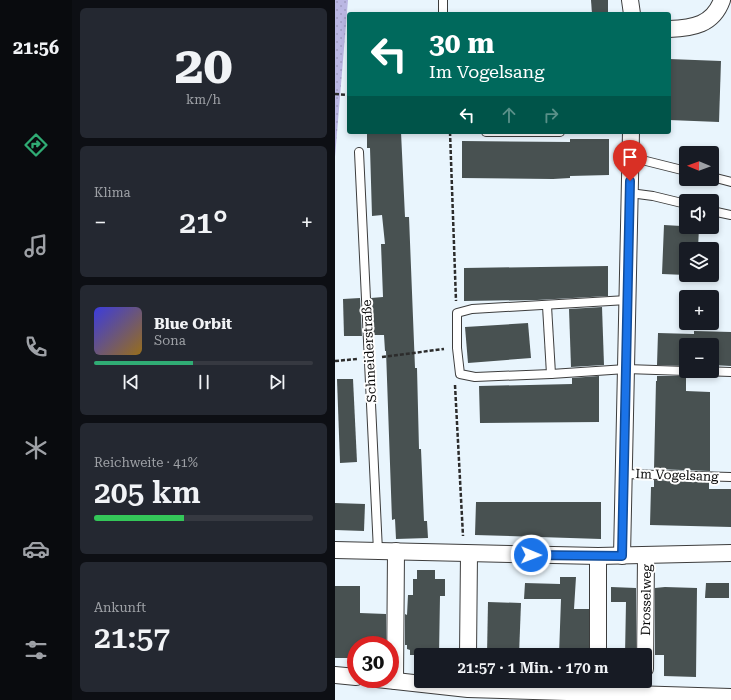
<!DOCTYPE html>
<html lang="de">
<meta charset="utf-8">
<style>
body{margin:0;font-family:"Roboto Serif",serif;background:#242831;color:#f1f3f6;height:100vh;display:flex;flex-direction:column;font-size:15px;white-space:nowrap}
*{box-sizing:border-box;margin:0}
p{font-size:13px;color:#9ea1a6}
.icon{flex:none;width:22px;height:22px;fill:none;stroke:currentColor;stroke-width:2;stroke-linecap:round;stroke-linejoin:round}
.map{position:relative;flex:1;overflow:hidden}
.sheet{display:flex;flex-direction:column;gap:8px;padding:8px;background:#0d0f14;width:263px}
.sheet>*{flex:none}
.guide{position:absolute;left:12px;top:12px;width:324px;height:122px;border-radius:4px;box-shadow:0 2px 6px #0003;background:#00695c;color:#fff;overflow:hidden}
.needle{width:26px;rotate:271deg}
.buttons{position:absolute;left:344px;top:146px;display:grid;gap:8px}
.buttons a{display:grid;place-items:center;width:40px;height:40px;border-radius:4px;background:#171b24;box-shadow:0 2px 6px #0003;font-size:20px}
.speed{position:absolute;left:12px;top:636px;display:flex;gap:8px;font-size:20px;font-weight:700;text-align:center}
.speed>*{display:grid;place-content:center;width:52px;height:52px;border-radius:50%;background:#171b24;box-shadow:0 2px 6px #0003;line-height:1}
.speed .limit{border:6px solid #d22;background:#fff;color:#111}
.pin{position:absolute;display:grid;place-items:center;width:34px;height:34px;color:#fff;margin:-41px -17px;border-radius:50% 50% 50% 0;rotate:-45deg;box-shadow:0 0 4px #0007}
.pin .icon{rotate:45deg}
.me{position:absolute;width:44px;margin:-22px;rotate:91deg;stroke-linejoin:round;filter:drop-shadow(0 0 3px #0008)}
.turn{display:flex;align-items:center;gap:14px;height:84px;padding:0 16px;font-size:18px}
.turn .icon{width:52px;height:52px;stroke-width:2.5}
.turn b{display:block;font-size:28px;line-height:34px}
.lanes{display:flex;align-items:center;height:38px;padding:0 16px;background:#0003;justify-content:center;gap:20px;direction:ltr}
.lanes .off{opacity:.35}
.big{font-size:30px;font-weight:600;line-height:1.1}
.sheet .tile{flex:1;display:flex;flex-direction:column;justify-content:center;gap:6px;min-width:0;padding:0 14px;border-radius:6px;background:#242831}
.sheet .dial{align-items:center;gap:0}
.dial b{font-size:52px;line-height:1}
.song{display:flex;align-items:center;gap:12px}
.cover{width:48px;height:48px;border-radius:6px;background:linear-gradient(135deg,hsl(240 70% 55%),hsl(40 70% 35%))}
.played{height:4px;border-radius:2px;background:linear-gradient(90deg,#30ac74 45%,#363941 45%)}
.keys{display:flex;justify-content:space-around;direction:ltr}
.heat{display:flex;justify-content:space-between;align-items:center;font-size:22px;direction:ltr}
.charge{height:6px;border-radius:3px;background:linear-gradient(90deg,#34c759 41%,#363941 0)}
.trip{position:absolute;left:79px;top:648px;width:238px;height:40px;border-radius:4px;background:#171b24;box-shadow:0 2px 6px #0003;font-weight:600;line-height:40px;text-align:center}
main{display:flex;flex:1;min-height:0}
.menu{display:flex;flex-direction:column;width:72px;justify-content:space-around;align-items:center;background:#090b0e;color:#9ea1a6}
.menu .icon{width:28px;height:28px}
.menu .selected{color:#30ac74}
.menu b{font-size:18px;color:#f1f3f6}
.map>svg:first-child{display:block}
</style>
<main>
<nav class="menu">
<b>21:56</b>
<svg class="icon selected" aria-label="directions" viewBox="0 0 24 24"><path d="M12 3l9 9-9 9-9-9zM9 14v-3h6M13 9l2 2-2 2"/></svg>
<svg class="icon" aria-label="music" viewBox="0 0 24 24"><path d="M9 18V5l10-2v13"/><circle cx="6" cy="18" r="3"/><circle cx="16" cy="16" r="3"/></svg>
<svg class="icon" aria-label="phone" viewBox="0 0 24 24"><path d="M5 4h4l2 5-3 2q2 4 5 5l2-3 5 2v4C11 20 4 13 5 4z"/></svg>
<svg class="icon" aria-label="climate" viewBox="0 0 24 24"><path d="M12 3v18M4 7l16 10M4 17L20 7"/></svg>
<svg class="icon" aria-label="car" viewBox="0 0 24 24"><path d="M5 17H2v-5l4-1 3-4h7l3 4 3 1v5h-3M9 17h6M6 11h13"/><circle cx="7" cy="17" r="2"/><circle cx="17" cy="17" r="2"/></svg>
<svg class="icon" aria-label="filters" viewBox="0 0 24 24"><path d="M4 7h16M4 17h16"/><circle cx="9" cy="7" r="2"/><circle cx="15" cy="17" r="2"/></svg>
</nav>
<section class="sheet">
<div class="tile dial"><b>20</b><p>km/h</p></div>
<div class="tile"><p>Klima</p>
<div class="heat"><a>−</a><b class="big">21°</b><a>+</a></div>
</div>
<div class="tile">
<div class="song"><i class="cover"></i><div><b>Blue Orbit</b><p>Sona</p></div></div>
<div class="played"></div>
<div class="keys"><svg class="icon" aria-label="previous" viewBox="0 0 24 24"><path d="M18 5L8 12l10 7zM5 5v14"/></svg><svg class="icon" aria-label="pause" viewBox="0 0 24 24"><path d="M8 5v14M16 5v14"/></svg><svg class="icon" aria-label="next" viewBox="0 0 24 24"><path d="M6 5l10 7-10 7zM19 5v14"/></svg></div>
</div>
<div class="tile"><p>Reichweite · 41%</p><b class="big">205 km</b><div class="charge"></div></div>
<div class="tile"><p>Ankunft</p><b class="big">21:57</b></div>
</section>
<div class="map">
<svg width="396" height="700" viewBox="0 0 396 700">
<defs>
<pattern id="garden-dots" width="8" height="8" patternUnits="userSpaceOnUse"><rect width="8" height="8" fill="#bab7e3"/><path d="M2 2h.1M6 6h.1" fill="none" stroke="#9f9cc1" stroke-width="1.8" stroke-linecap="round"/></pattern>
</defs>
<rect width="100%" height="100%" fill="#e9f5fd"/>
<polygon fill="url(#garden-dots)" points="0,0 13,0 0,157"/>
<g fill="#485151">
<polygon points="256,0 273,0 273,14 257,14"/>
<polygon points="334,59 386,61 384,122 334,120"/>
<polygon points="32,132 66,132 70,217 74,217 80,368 82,368 84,449 86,449 89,521 92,521 93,538 61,539 60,519 57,520 51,351 50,351 49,335 38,335 36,298 48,297 46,244 50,244 47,215 37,216 35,148 32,148"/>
<polygon points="235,139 274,139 274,175 235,176 235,178 218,179 127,178 127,141 235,142"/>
<polygon points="329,225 364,227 363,249 351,249 351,275 327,274"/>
<polygon points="273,266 273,296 202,300 129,301 129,268"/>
<polygon points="25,298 27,336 9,336 8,299"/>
<polygon points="267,307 269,365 236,367 234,309"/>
<polygon points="193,323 196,358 133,363 130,327"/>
<polygon points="359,331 396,332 396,366 377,365 377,345 351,345 351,366 322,365 323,333 359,334"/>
<polygon points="264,376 264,422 145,423 144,386 237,384 237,378"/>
<polygon points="322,376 351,376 351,391 375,392 375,471 319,469 321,381 322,381"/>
<polygon points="2,379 18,379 22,462 5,463"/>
<polygon points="319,480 374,482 374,489 396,489 396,527 315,525 316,487 319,487"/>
<polygon points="141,502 266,502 266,539 140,535"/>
<polygon points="0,503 30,504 29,531 0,530"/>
<polygon points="82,570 100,570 100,579 110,579 110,596 105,596 104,655 75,655 75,650 72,649 72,645 70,645 70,614 72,615 73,595 78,595 78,579 82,579"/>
<polygon points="225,577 241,577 239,609 254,609 254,655 224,655 226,599 189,599 190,583 225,584"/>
<polygon points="371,583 394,583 394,598 370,598"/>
<polygon points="0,586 25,586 25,613 51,614 51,645 21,645 21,658 0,658"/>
<polygon points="276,587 301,588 301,655 290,655 291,602 276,602"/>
<polygon points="330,587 362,588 361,677 329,676 329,655 320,655 320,588"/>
<polygon points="153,602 186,603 184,655 152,655"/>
</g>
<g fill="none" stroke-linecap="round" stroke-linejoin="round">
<g stroke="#3d3d3d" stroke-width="10">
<g id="service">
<polyline points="108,0 108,14"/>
<polyline points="151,132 225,132"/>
<polyline points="24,152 43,551"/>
<polyline points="295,157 351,171"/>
<polyline points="377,177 396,182"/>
<polyline points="295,193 318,196 351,204"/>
<polyline points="377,211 396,215"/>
<polyline points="292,300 137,309 122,313 122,348 125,374 140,377 216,374 291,369 351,371"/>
<polyline points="212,306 216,374"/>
<polyline points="366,371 396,372"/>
<polyline points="288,474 396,477"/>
</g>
</g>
<g stroke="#3d3d3d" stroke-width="18">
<g id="minor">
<polyline points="295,0 297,14"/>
<path d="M334,29C358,28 378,25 387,0"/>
<polyline points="0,550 263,556 396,553"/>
<polyline points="287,556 296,132"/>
<polyline points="133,655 134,554"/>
<polyline points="263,655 263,556"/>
<polyline points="310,669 311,555"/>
<polyline points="0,675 21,677"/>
<polyline points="42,679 133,689 396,697"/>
<polyline points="60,681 61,551"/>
</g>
</g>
<g stroke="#2c2c2c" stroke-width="2.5" stroke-dasharray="4 2" stroke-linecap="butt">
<polyline points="0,94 12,95"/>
<polyline points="115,132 121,301"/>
<polyline points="47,357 109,349"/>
<polyline points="0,361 22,359"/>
<polyline points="120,385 128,536"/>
</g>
<use href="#service" stroke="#fff" stroke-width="8"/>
<use href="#minor" stroke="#fff" stroke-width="16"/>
</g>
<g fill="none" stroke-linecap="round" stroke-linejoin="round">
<g stroke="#114b97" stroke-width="10">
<polyline id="route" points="196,555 287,556 295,181"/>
</g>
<use href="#route" stroke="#1a73e8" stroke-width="7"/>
</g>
<g text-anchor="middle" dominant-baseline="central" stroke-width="4" stroke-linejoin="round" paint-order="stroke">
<g font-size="13" fill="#0a0a0a" stroke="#fff">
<text transform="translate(34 351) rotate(-93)">Schneiderstraße</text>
<text transform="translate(342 475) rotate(2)">Im Vogelsang</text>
<text transform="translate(311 600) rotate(-89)">Drosselweg</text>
</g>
</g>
</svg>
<div class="buttons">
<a><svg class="needle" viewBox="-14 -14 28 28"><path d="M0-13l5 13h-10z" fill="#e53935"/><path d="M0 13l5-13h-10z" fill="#9ea1a6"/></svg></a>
<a><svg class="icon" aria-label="sound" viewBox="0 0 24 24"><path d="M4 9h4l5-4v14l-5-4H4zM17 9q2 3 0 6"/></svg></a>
<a><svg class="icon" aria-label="layers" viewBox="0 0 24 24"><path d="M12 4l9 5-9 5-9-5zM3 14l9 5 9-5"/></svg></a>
<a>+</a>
<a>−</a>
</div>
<div class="speed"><div class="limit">30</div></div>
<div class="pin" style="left:295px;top:181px;background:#d93025"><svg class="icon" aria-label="arrive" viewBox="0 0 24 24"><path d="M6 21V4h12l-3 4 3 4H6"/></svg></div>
<svg class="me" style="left:196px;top:555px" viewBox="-20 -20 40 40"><circle r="17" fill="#1a73e8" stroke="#fff" stroke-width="3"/><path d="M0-11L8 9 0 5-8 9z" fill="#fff"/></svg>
<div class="trip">21:57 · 1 Min. · 170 m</div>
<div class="guide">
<div class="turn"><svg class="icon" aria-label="left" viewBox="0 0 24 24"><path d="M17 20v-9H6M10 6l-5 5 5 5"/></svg><div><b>30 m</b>Im Vogelsang</div></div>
<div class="lanes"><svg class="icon" aria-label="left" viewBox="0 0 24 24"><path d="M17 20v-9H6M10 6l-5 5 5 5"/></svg><svg class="icon off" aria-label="ahead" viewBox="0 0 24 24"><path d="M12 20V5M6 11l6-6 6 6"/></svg><svg class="icon off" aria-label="right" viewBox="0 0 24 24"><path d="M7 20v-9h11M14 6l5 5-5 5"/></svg></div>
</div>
</div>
</main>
